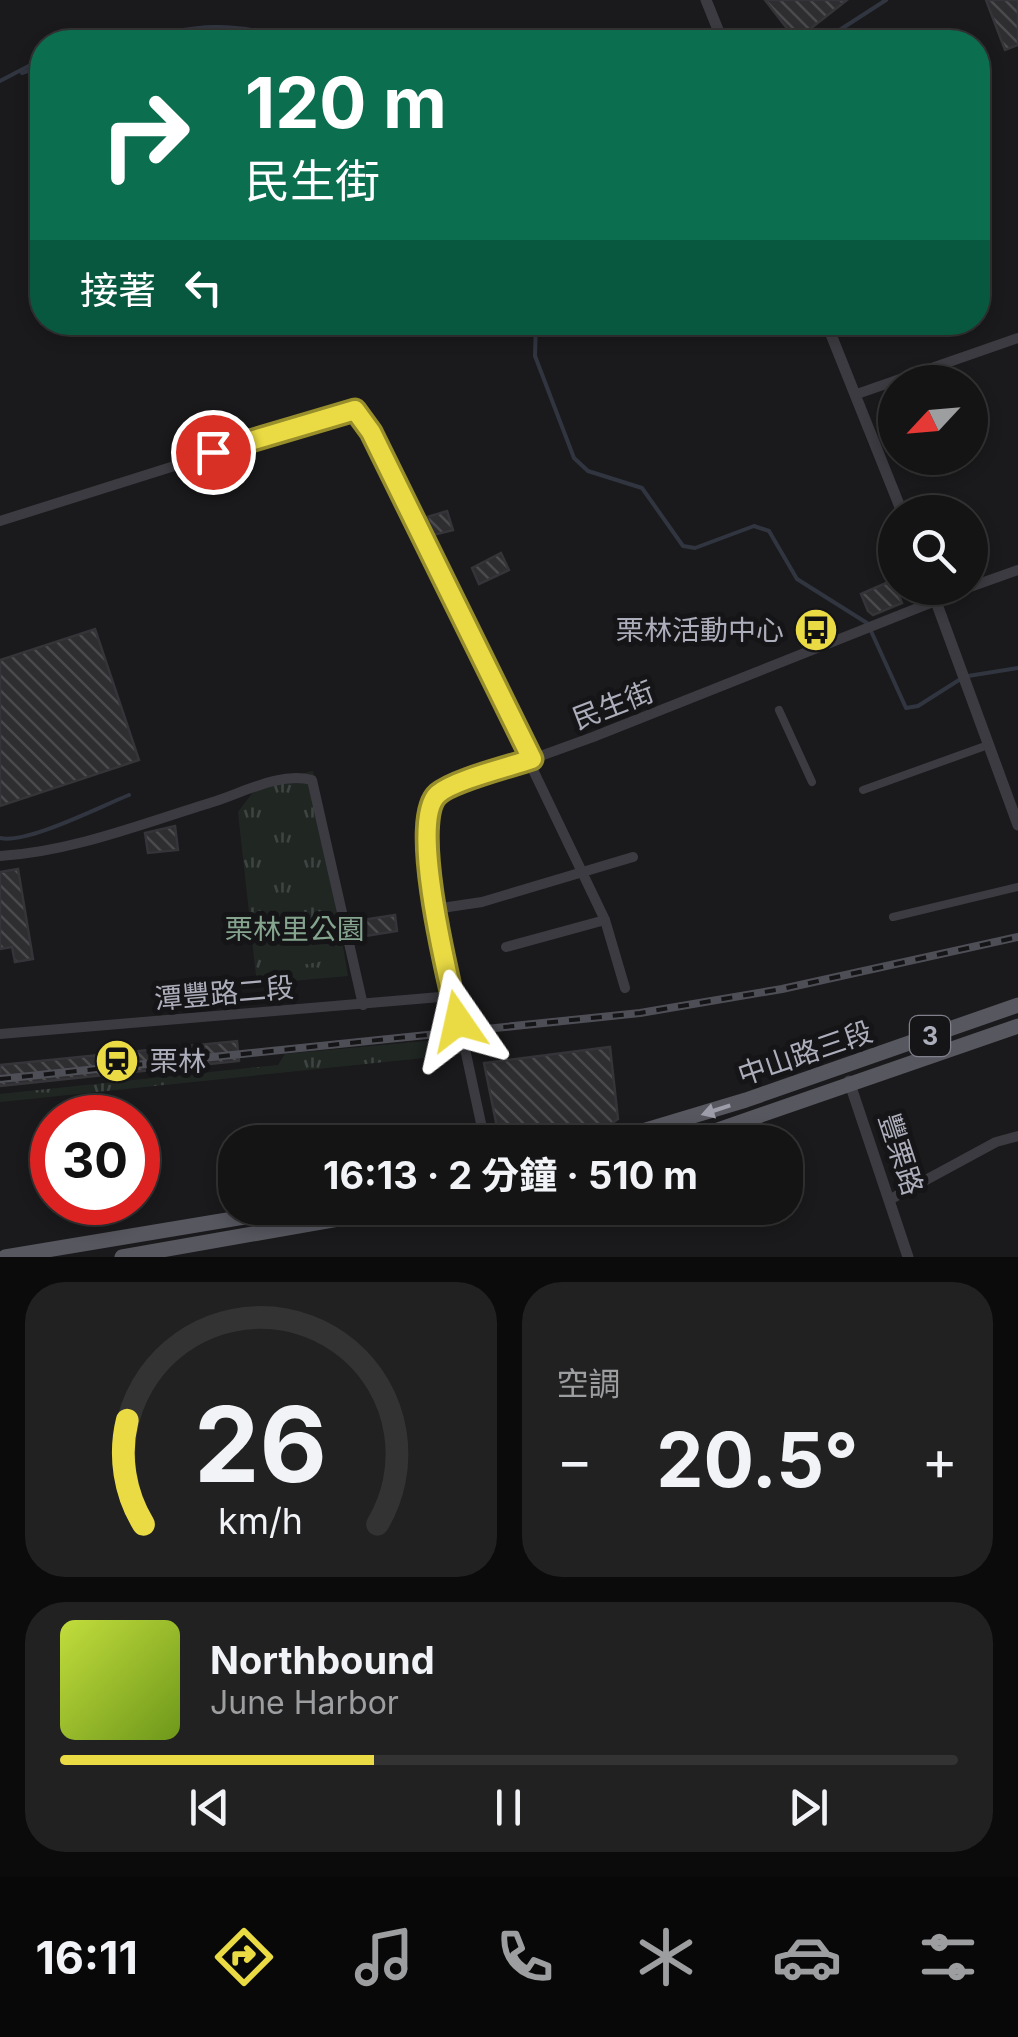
<!DOCTYPE html>
<html lang="zh-TW">
<meta charset="utf-8">
<style>
body{margin:0;font-family:Inter,"Noto Sans TC",sans-serif;background:#212122;color:#f1f3f6;height:100vh;display:flex;flex-direction:column;font-size:38px;white-space:nowrap}
*{box-sizing:border-box;margin:0}
p{font-size:32px;color:#9d9ea0}
.icon{flex:none;width:55px;height:55px;fill:none;stroke:currentColor;stroke-width:2;stroke-linecap:round;stroke-linejoin:round}
.map{position:relative;height:1257px;overflow:hidden}
.sheet{display:flex;flex-direction:column;gap:25px;padding:25px;background:#0b0b0c;flex:1}
.sheet>*{flex:none}
.top-card{position:absolute;left:30px;top:30px;width:960px;height:305px;border-radius:40px;box-shadow:0 5px 15px #0003,0 0 0 2px #333334;background:#0b6e4f;color:#fff;overflow:hidden}
.needle{width:65px;rotate:244deg}
.fabs{position:absolute;left:878px;top:365px;display:grid;gap:20px}
.fabs a{display:grid;place-items:center;width:110px;height:110px;border-radius:50%;background:#141415;box-shadow:0 5px 15px #0003,0 0 0 2px #333334;font-size:50px}
.speed{position:absolute;left:30px;top:1095px;display:flex;gap:20px;font-size:50px;font-weight:700;text-align:center}
.speed>*{display:grid;place-content:center;width:130px;height:130px;border-radius:50%;background:#141415;box-shadow:0 5px 15px #0003,0 0 0 2px #333334;line-height:1}
.speed .limit{border:15px solid #d22;background:#fff;color:#111}
.pin{position:absolute;display:grid;place-items:center;width:85px;height:85px;color:#fff;margin:-42px;border:5px solid #fff;border-radius:50%;box-shadow:0 2px 10px #0007}
.me{position:absolute;width:110px;margin:-55px;rotate:349deg;stroke-linejoin:round;filter:drop-shadow(0 0 8px #0008)}
.turn{display:flex;align-items:center;gap:35px;height:210px;padding:0 50px;font-size:45px}
.turn .icon{width:130px;height:130px;stroke-width:2.5}
.turn b{display:block;font-size:70px;line-height:85px}
.then{display:flex;align-items:center;height:95px;padding:0 50px;background:#0003;gap:20px;font-size:38px}
.big{font-size:75px;font-weight:700;line-height:1.1}
.sheet .widget{flex:1;display:flex;flex-direction:column;justify-content:center;gap:15px;min-width:0;padding:0 35px;border-radius:40px;background:#212122}
.sheet .dial{align-items:center;gap:0}
.dial svg{height:260px;overflow:visible;fill:none;stroke:#333334;stroke-width:7;stroke-linecap:round;text-anchor:middle}
.dial text{fill:#f1f3f6;stroke:none}
.song{display:flex;align-items:center;gap:30px}
.cover{width:120px;height:120px;border-radius:15px;background:linear-gradient(135deg,hsl(70 70% 55%),hsl(80 70% 35%))}
.played{height:10px;border-radius:5px;background:linear-gradient(90deg,#eadb44 35%,#333334 35%)}
.keys{display:flex;justify-content:space-around;direction:ltr}
.heat{display:flex;justify-content:space-between;align-items:center;font-size:55px;direction:ltr}
.sheet .tiles{flex:1;display:grid;gap:25px;grid-template-columns:1fr 1fr}
.widget:last-child{grid-column:span 2}
.trip{position:absolute;left:218px;top:1125px;width:585px;height:100px;border-radius:40px;background:#141415;box-shadow:0 5px 15px #0003,0 0 0 2px #333334;font-weight:700;line-height:100px;text-align:center}
.dock{display:flex;height:160px;justify-content:space-around;align-items:center;background:#080808;color:#9d9ea0}
.dock .icon{width:70px;height:70px}
.dock .on{color:#eadb44}
.dock b{font-size:45px;color:#f1f3f6}
.map>svg:first-child{display:block}
</style>
<div class="map">
<svg width="1018" height="1257" viewBox="0 0 1018 1257">
<defs>
<pattern id="grass-tufts" width="24" height="20" patternUnits="userSpaceOnUse" patternTransform="scale(2.5)"><rect width="24" height="20" fill="#202723"/><path d="M3 7l-1-3M5 7V3M7 7l1-3M15 17l-1-3M17 17v-4M19 17l1-3" fill="none" stroke="#3e4441"/></pattern>
<pattern id="building-back-hatch" width="6" height="6" patternUnits="userSpaceOnUse" patternTransform="scale(2.5)"><rect width="6" height="6" fill="#2e2d30"/><path d="M-1 5l2 2M0 0l6 6M5-1l2 2" fill="none" stroke="#4a494c"/></pattern>
</defs>
<rect width="100%" height="100%" fill="#1a1a1c"/>
<g fill="url(#grass-tufts)">
<polygon points="313,771 348,976 257,984 238,812 258,786"/>
<polygon points="459,1038 462,1054 0,1102 0,1094 278,1065 285,1054"/>
</g>
<polygon fill="#202723" points="327,927 335,959 279,969 273,939"/>
<g fill="none" stroke-linecap="round" stroke-linejoin="round">
<g stroke="#303540" stroke-width="4">
<path d="M129,42C195,24 233,20 299,42"/>
<polyline points="821,42 886,0"/>
<polyline points="22,73 42,66"/>
<polyline points="0,81 42,59"/>
<polyline points="536,322 535,356 574,458 588,471 642,488 683,546 695,548 754,526 769,531 797,579 867,623"/>
<polyline points="871,631 906,708 918,706 959,680"/>
<polyline points="968,676 1018,668"/>
<path d="M0,838C27,844 99,807 129,795"/>
</g>
</g>
<g fill="url(#building-back-hatch)" stroke="#353438" stroke-width="2.5">
<polygon points="765,0 847,0 796,40"/>
<polygon points="986,0 1018,0 1018,45 1005,50"/>
<polygon points="447,511 453,530 433,535 427,517"/>
<polygon points="501,553 509,570 479,584 472,568"/>
<polygon points="893,580 902,603 873,615 868,611 861,594"/>
<polygon points="95,629 139,760 0,806 0,660"/>
<polygon points="175,826 178,850 148,853 145,833"/>
<polygon points="18,869 33,959 15,962 12,947 0,949 0,872"/>
<polygon points="395,915 397,931 365,936 362,920"/>
<polygon points="237,1041 239,1061 0,1086 0,1065"/>
<polygon points="610,1047 618,1119 604,1129 527,1142 500,1142 484,1063"/>
</g>
<g fill="none" stroke-linecap="round" stroke-linejoin="round">
<g stroke="#3c3b41" stroke-width="8">
<polyline points="779,710 812,782"/>
<polyline points="863,790 988,745"/>
<polyline points="893,917 1018,887"/>
</g>
<g stroke="#3c3b41" stroke-width="10">
<polyline points="857,394 1018,338"/>
<polyline points="0,521 355,409 371,432 605,920 625,988"/>
<polyline points="970,587 1018,570"/>
<path d="M0,856C72,852 147,822 216,801C246,791 281,772 312,780L363,1005"/>
<polyline points="435,909 482,902 633,857"/>
<polyline points="506,947 605,920"/>
<polyline points="0,1034 452,996"/>
<polyline points="485,1142 435,909 426,826 428,809 438,793 593,737 968,588"/>
<polyline points="889,1200 996,1142 1018,1136"/>
</g>
<g stroke="#3c3b41" stroke-width="11">
<polyline points="706,0 723,42"/>
<polyline points="826,322 902,512"/>
<polyline points="931,588 1018,825"/>
<polyline points="849,1081 908,1257"/>
</g>
<g stroke="#575760" stroke-width="15">
<polyline points="606,1142 746,1100 1018,1005"/>
<polyline points="683,1142 1018,1026"/>
<polyline points="5,1257 299,1208"/>
<polyline points="122,1257 401,1208"/>
</g>
<g stroke="#4e4e56" stroke-width="8">
<polyline id="rail" points="0,1079 640,1013 782,989 1018,937"/>
</g>
<use href="#rail" stroke="#151517" stroke-width="4" stroke-dasharray="11" stroke-linecap="butt"/>
</g>
<defs><path id="oneway-solid" d="M-6-.8H1V-3.2L6.5 0L1 3.2V.8H-6Z" transform="scale(2.5)"/></defs>
<use fill="#9c9da9" href="#oneway-solid" transform="translate(716 1110) rotate(162)"/>
<g fill="none" stroke-linecap="round" stroke-linejoin="round">
<g stroke="#988e2c" stroke-width="25">
<path id="route" d="M213,452L355,410L371,432L532,759C509,767 454,780 438,794C408,820 449,982 458,1021"/>
</g>
<use href="#route" stroke="#eadb44" stroke-width="18"/>
</g>
<defs>
<g id="bus-disc" transform="scale(2.25)"><circle r="9.5" fill="#eadb44" stroke="#151517"/><path d="M-5-6H5V4H4V6H2V4H-2V6H-4V4H-5ZM-3.5-4V0h7V-4ZM-3.5 1.2v1.5H-2V1.2ZM2 1.2v1.5H3.5V1.2Z" fill="#111"/></g>
<g id="station-disc" transform="scale(2.25)"><circle r="9.5" fill="#eadb44" stroke="#151517"/><path d="M-3-6H3Q5-6 5-4V2Q5 4 3 4L4.5 6H3L1.5 4h-3L-3 6H-4.5L-3 4Q-5 4-5 2V-4Q-5-6-3-6ZM-3.5-4v3h7v-3ZM-3.5 1v1.5H-2V1ZM2 1v1.5H3.5V1Z" fill="#111"/></g>
</defs>
<g fill-rule="evenodd">
<use href="#bus-disc" x="816" y="630"/>
<use href="#station-disc" x="117" y="1061"/>
</g>
<g text-anchor="middle" dominant-baseline="central" stroke-width="10" stroke-linejoin="round" paint-order="stroke">
<rect fill="#151517" stroke="#7f808a" stroke-width="2.5" x="910" y="1016" width="40" height="40" rx="8"/>
<g font-size="25" font-weight="bold" fill="#adaebb">
<text x="930" y="1036">3</text>
</g>
<g font-size="28" fill="#adaebb" stroke="#151517" text-anchor="end">
<text x="784" y="630">栗林活動中心</text>
<text x="150" y="1061" text-anchor="start">栗林</text>
</g>
<g font-size="28" fill="#adaebb" stroke="#151517">
<text transform="translate(613 705) rotate(-21)">民生街</text>
<text transform="translate(224 993) rotate(-5)">潭豐路二段</text>
<text transform="translate(805 1053) rotate(-19)">中山路三段</text>
<text transform="translate(901 1154) rotate(72)">豐栗路</text>
</g>
<g font-size="28" fill="#85a58f" stroke="#151517">
<text x="295" y="929">栗林里公園</text>
</g>
</g>
</svg>
<div class="fabs">
<a><svg class="needle" viewBox="-14 -14 28 28"><path d="M0-13l5 13h-10z" fill="#e53935"/><path d="M0 13l5-13h-10z" fill="#9d9ea0"/></svg></a>
<a><svg class="icon" aria-label="search" viewBox="0 0 24 24"><circle cx="10" cy="10" r="6"/><path d="M15 15l6 6"/></svg></a>
</div>
<div class="speed"><div class="limit">30</div></div>
<div class="pin" style="left:213px;top:452px;background:#d93025"><svg class="icon" aria-label="arrive" viewBox="0 0 24 24"><path d="M6 21V4h12l-3 4 3 4H6"/></svg></div>
<svg class="me" style="left:458px;top:1021px" viewBox="-20 -20 40 40"><path d="M0-17L14 15 0 8-14 15z" fill="#eadb44" stroke="#fff" stroke-width="4"/></svg>
<div class="trip">16:13 · 2 分鐘 · 510 m</div>
<div class="top-card">
<div class="turn"><svg class="icon" aria-label="right" viewBox="0 0 24 24"><path d="M7 20v-9h11M14 6l5 5-5 5"/></svg><div><b>120 m</b>民生街</div></div>
<div class="then">接著<svg class="icon" aria-label="left" viewBox="0 0 24 24"><path d="M17 20v-9H6M10 6l-5 5 5 5"/></svg></div>
</div>
</div>
<section class="sheet">
<div class="tiles">
<div class="widget dial"><svg viewBox="0 0 100 80">
<path d="M14 69A42 42 0 1 1 86 69"/>
<path d="M14 69A42 42 0 0 1 9 37" stroke="#eadb44"/>
<text x="50" y="56" font-size="32" font-weight="700">26</text>
<text x="50" y="72" font-size="11">km/h</text>
</svg></div>
<div class="widget"><p>空調</p>
<div class="heat"><a>−</a><b class="big">20.5°</b><a>+</a></div>
</div>
<div class="widget">
<div class="song"><i class="cover"></i><div><b>Northbound</b><p>June Harbor</p></div></div>
<div class="played"></div>
<div class="keys"><svg class="icon" aria-label="previous" viewBox="0 0 24 24"><path d="M18 5L8 12l10 7zM5 5v14"/></svg><svg class="icon" aria-label="pause" viewBox="0 0 24 24"><path d="M8 5v14M16 5v14"/></svg><svg class="icon" aria-label="next" viewBox="0 0 24 24"><path d="M6 5l10 7-10 7zM19 5v14"/></svg></div>
</div>
</div>
</section>
<nav class="dock">
<b>16:11</b>
<svg class="icon on" aria-label="directions" viewBox="0 0 24 24"><path d="M12 3l9 9-9 9-9-9zM9 14v-3h6M13 9l2 2-2 2"/></svg>
<svg class="icon" aria-label="music" viewBox="0 0 24 24"><path d="M9 18V5l10-2v13"/><circle cx="6" cy="18" r="3"/><circle cx="16" cy="16" r="3"/></svg>
<svg class="icon" aria-label="phone" viewBox="0 0 24 24"><path d="M5 4h4l2 5-3 2q2 4 5 5l2-3 5 2v4C11 20 4 13 5 4z"/></svg>
<svg class="icon" aria-label="climate" viewBox="0 0 24 24"><path d="M12 3v18M4 7l16 10M4 17L20 7"/></svg>
<svg class="icon" aria-label="car" viewBox="0 0 24 24"><path d="M5 17H2v-5l4-1 3-4h7l3 4 3 1v5h-3M9 17h6M6 11h13"/><circle cx="7" cy="17" r="2"/><circle cx="17" cy="17" r="2"/></svg>
<svg class="icon" aria-label="filters" viewBox="0 0 24 24"><path d="M4 7h16M4 17h16"/><circle cx="9" cy="7" r="2"/><circle cx="15" cy="17" r="2"/></svg>
</nav>
